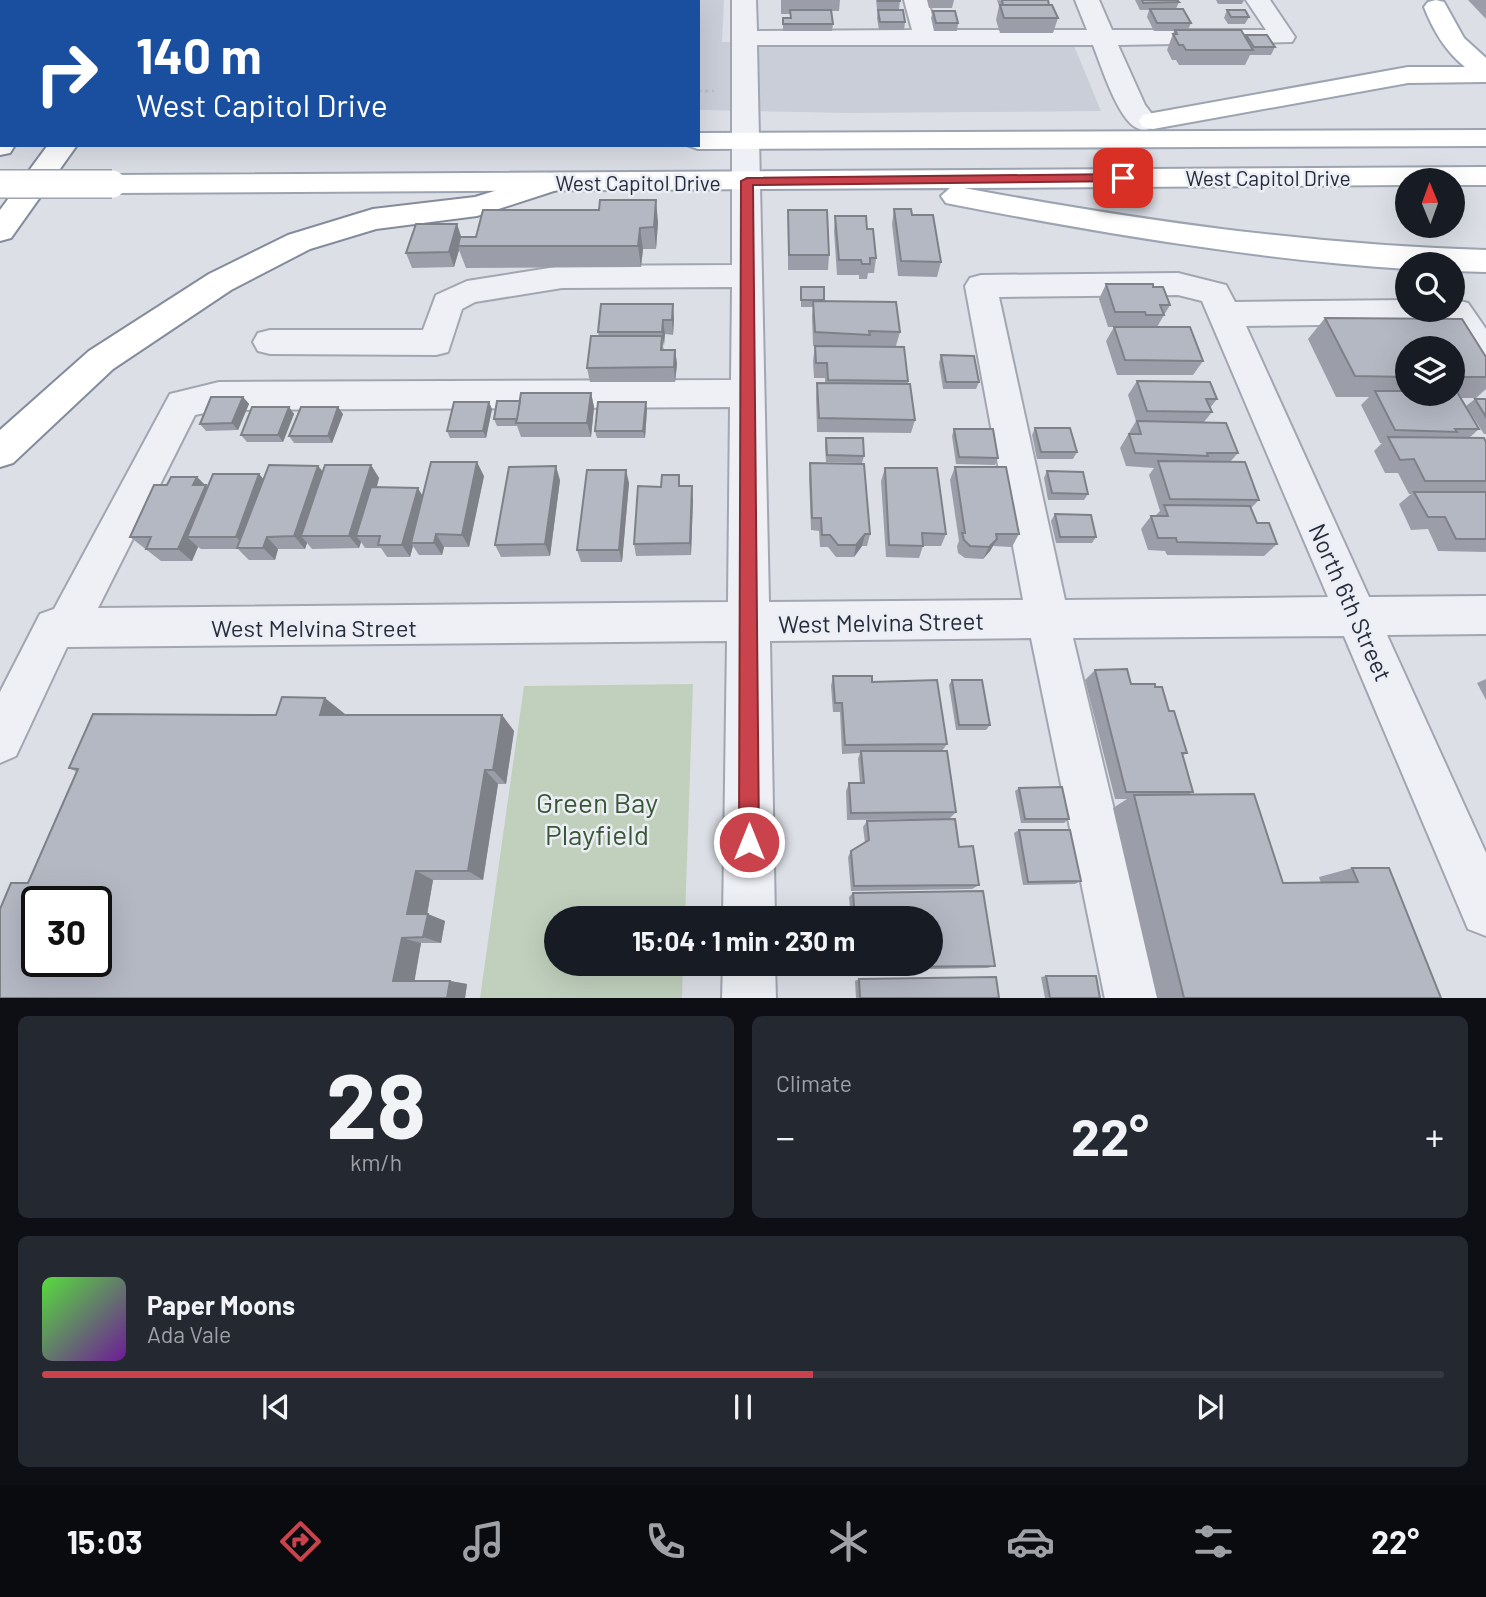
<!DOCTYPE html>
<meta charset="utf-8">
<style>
body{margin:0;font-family:Barlow,sans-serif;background:#242831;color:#f1f3f6;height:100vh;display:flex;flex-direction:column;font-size:26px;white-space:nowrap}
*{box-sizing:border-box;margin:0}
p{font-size:23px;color:#9ea1a6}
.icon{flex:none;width:38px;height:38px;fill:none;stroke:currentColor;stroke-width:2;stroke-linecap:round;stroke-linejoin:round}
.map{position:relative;height:998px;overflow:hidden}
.sheet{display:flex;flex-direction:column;gap:18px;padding:18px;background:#0d0f14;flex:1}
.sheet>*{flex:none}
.guide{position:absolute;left:0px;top:0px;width:700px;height:147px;box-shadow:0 7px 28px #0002;background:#1a4fa0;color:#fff;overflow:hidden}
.needle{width:46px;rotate:359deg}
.fabs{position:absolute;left:1395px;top:168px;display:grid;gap:14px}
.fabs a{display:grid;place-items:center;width:70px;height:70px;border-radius:50%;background:#171b24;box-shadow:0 7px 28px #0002;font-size:35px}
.speed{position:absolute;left:21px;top:886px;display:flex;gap:14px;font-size:35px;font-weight:700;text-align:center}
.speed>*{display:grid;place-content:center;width:91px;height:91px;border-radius:50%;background:#171b24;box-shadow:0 7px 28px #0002;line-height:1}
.speed .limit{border:4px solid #111;border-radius:10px;background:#fff;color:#111}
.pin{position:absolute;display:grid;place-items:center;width:60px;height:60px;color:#fff;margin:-30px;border-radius:14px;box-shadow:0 4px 10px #0006}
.me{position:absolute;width:77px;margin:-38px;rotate:0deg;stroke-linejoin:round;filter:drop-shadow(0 0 5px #0008)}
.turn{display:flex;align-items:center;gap:24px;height:147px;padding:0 21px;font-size:32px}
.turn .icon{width:91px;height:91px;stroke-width:2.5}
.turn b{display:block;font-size:49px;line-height:60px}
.big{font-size:52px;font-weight:700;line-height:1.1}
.sheet .card{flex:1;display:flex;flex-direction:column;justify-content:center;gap:10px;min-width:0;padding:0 24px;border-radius:10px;background:#242831}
.sheet .dial{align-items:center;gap:0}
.dial b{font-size:91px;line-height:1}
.song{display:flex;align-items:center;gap:21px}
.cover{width:84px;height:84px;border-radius:10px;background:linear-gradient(135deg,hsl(110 70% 55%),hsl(280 70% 35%))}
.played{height:7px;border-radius:4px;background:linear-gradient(90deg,#ca424b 55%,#363941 55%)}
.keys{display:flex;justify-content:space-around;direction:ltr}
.heat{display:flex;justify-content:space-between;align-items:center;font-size:38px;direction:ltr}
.sheet .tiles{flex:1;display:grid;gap:18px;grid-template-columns:1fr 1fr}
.card:last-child{grid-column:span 2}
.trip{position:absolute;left:544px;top:906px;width:399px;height:70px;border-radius:35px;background:#171b24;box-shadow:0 7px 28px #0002;font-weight:700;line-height:70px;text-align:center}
.tabs{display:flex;height:112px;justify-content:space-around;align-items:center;background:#090b0e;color:#9ea1a6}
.tabs .icon{width:49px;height:49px}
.tabs .active{color:#ca424b}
.tabs b{font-size:32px;color:#f1f3f6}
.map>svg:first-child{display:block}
</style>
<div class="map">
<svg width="1486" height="999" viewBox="0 0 1486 999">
<rect width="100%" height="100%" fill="#dcdfe6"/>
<polygon fill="#caced8" points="266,0 724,0 722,42 1072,41 1101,111 848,113 698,110 698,2"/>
<polygon fill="#c1d0bd" points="693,684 685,919 556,919 556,964 683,964 682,998 480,998 524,686"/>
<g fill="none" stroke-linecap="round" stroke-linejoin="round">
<g stroke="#a2a6b0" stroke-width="4">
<g id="minor">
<path d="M732,0H756L757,31L912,30L904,0H928L936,30H1087L1075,0H1099L1112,30H1266L1246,0H1270L1295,37L1292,42L1118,45L1145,105L1158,122L1154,128C1148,129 1143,131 1137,128C1118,120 1101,65 1093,45H757L769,602L1023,600L965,286L970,278L981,275L1178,273L1226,285L1235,302L1407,300V310H1452V299L1468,303L1486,329V368L1474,364L1447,323L1246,326L1369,597L1486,596V634L1387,635L1486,853V936L1468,929L1344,636L1073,638L1159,999H1105L1031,638L770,641L775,919H723L727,641L67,647L16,756L0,763V692L40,614L54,609L170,394L219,382L731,380L732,287L562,288L475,302L462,309L448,352L436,355L270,354L258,351L253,342L258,333L270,330H423L436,295L467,281L562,266L732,265ZM1178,295L1202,301L1328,597L1065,600L999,297ZM730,407L728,602L98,608L195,415L219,410Z"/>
<polygon points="723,964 775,964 776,999 722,999"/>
</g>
</g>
<g stroke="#9ca3b1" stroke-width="4">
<g id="major">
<path d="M1436,0L1444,2L1464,38L1486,58V82L1408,83L1153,129L1143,127L1139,121L1143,115L1153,113L1408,67H1465C1445,51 1433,30 1424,7L1428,2Z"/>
<polygon points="1486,130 1486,146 698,149 687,145 698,145 698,133"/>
<path d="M1486,167V185H1452V180H1407V185L964,188C1137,220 1310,245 1486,250V272L1452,271V264H1407V269C1255,259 1106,234 956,205L946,203L941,196L950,188L112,193L102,190L98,184L102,178L112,175Z"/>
</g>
</g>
<g stroke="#848b9c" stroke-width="4">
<g id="highway">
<polygon points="103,0 127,0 102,2"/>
<polygon points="159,0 183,0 157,2"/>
<polygon points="0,136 2,145 15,145 10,153 0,155"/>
<polygon points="48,145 77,145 11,238 0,241 0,210"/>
<polygon points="550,174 560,177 564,183 560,189 477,216 376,229 310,249 231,290 113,369 13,463 0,467 0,430 89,351 209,274 288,235 373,209 475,197"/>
</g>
</g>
<polyline stroke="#bbbdc5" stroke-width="2.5" stroke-dasharray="3.5 3.5" stroke-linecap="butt" points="698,91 714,91"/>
<use href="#minor" fill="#eff0f5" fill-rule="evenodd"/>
<use href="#major" fill="#fff" fill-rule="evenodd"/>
<use href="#highway" fill="#fff" fill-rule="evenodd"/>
<g stroke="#9ca3b1" stroke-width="30" stroke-linecap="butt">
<polyline id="major-bridge" points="0,184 112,184"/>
</g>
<use href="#major-bridge" stroke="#fff" stroke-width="27"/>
</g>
<g fill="#9b9ea8" fill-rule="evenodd">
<polygon points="781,0 840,0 839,11 832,11 833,24 832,31 783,31 783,18 790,18 790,14 781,14"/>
<polygon points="876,0 900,0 899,9 877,9"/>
<polygon points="927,0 954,0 952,8 929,8"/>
<polygon points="997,0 1049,5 1058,18 1053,33 1000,33 996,20 999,6"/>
<polygon points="1135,0 1177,0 1179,2 1176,9 1191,23 1188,30 1245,37 1246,35 1275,47 1271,55 1250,55 1245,65 1179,65 1176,60 1172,60 1167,50 1174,31 1154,31 1147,17 1149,10 1140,10"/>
<polygon points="1216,0 1244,0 1242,4 1218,4"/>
<polygon points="1468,0 1486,0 1486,19"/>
<polygon points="878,10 905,22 904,30 879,30 877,18"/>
<polygon points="1227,10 1249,17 1245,24 1228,24 1224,18"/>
<polygon points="933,11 958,23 957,31 934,31 931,18"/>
<polygon points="894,209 912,215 941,262 937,277 898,276 892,224"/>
<polygon points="788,210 829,255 828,270 788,270"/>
<polygon points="835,216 867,229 876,258 874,273 868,273 867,279 859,279 859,275 837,275 834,231"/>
<polygon points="658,222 656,249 643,249 641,267 466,268 459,250 454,267 412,268 406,253 462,237 476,237"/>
<polygon points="1106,284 1153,287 1170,305 1157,327 1203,361 1193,375 1117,375 1106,341 1114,327 1108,327 1099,299"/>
<polygon points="801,287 824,287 824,301 900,332 896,346 868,347 908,381 908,384 915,420 911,433 817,432 816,397 817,383 825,383 825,378 814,378 813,361 815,346 818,346 813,346 812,316 813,307 801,307"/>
<polygon points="601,304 674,319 673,335 665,334 663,346 664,350 675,350 677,364 675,382 590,382 587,368 599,336 598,332"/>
<path d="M1325,318L1462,319L1486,357V389L1476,398H1460L1479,429L1469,438H1484L1486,442V552L1438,551L1428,529L1411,530L1399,504L1411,494H1409L1398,473H1385L1374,451L1382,443H1380L1361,405L1369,397H1336L1308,339ZM1407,348H1452V394H1407Z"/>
<polygon points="941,355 979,382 976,389 943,389 939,363"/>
<polygon points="1137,381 1217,399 1210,408 1212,412 1204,422 1238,453 1230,462 1259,500 1251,508 1257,523 1277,544 1264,556 1167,555 1165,551 1148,550 1141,529 1151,516 1155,516 1160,511 1149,475 1154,468 1126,466 1120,448 1136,421 1128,395"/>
<polygon points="591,393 594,407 591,437 521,437 517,426 497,426 494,419 520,401"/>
<polygon points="243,397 249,404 238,430 206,431 200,424"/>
<polygon points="1475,399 1486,399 1486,434 1484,434 1466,406"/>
<polygon points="289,407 294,414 283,442 247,442 241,435"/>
<polygon points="492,409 486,438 450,438 447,431"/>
<polygon points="647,409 645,438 597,438 595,431"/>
<polygon points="343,414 332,443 294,443 289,436"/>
<polygon points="1035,428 1077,452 1073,459 1037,459 1032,435"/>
<polygon points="954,429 998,458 995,465 956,464 952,436"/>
<polygon points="826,438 864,456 862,463 826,462 825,445"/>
<polygon points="810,463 870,534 867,546 862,546 854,557 836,557 828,547 820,547 819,531 811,530 809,477"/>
<polygon points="371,465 379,478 377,487 423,496 484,476 469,547 444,547 442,555 419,555 413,546 410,557 387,557 381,548 365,548 361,542 359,548 312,549 307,543 305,549 278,549 275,560 249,560 238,549 201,549 198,547 192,561 161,561 130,537 167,485 197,477 208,488 263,479 318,466 323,471"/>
<polygon points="955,467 1019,534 1012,547 993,546 990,551 983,559 965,558 958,553 957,546 959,541 950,480"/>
<polygon points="885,468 946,534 941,546 923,546 919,558 886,557 881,481"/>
<polygon points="1047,471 1088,494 1084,500 1048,500 1044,478"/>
<polygon points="560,480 550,556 501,557 495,545"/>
<polygon points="629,483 622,562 581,562 577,550"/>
<polygon points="680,486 693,499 691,555 636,556 634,544"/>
<polygon points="1055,514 1096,537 1092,543 1056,543 1051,521"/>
<polygon points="1095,670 1131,684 1155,687 1169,711 1187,753 1182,756 1193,792 1189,794 1283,883 1321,883 1319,877 1352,868 1441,998 1157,998 1113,808 1127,799 1115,799 1085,680"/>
<polygon points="833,676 872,682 947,744 942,751 956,812 949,819 847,820 846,791 849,783 860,783 858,759 860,753 842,754 840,712 833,712 831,686"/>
<polygon points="1486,679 1486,700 1477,683"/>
<polygon points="952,680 990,725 986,730 956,730 949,685"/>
<polygon points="345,715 502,715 514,731 506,784 498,784 483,880 433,880 427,914 445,921 441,943 421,943 414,981 450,981 467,984 465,998 28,883 77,772 69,768"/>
<polygon points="1019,788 1069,819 1064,823 1021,823 1015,791"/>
<polygon points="867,821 959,847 979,885 972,889 851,891 848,857 851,851 865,843 863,827"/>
<polygon points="1019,830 1081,881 1075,884 1023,885 1014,833"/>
<polygon points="983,891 995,966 987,968 875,970 874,964 931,964 931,919 851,919 849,897 853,893"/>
<polygon points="1046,976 1100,998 1045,998 1041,977"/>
<polygon points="859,979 999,998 856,998 855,981"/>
</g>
<g fill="#7e8188">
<polygon points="656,200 658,222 656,249 654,227"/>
<polygon points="457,224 462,239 458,246 459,250 454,267 449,252"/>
<polygon points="640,228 643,249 641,267 638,246"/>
<polygon points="673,304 674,319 673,335 672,320"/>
<polygon points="663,320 665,334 664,346 662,332"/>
<polygon points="675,350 677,364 675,382 674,367"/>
<polygon points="591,393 594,407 591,437 587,423"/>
<polygon points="243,397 249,404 238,430 232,423"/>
<polygon points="489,402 492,409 486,438 483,431"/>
<polygon points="646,402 647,409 645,438 643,431"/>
<polygon points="289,407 294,414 283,442 278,435"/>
<polygon points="338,407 343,414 332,443 328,436"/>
<polygon points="477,462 484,476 469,547 462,535"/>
<polygon points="371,465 379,478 363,536 356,536 361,542 359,548 349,536"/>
<polygon points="318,466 328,479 301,536 307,543 305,549 294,536"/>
<polygon points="556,466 560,480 550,556 545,544"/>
<polygon points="626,470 629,483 622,562 619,550"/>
<polygon points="259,474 271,487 248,549 236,537"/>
<polygon points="197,477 218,498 187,537 198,547 192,561 178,549 193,485"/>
<polygon points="692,486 693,499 691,555 690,543"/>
<polygon points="418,488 425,500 411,543 413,546 410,557 402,545"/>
<polygon points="436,534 444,547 442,555 434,543"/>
<polygon points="865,534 862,546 854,557 856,545"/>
<polygon points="267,537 278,549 275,560 263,548"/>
<polygon points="997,539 990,551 983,559 989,547"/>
<polygon points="325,698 345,714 320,715"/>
<polygon points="502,715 514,731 506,784 493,770"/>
<polygon points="485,770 498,784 483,880 468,871"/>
<polygon points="416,871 433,880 426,921 407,914"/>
<polygon points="428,914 445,921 441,943 423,937"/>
<polygon points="402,938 421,943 414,984 393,981"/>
<polygon points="450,981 467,984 465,998 447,998"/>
</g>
<g fill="#b4b8c3" stroke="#7e8188" stroke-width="2" fill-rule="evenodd">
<polygon points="314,0 691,0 691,2 313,2"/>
<rect x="878" y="0" width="22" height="1"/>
<polygon points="1002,0 1048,0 1049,5 1003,5"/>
<polygon points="1142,0 1177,0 1179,2 1143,3"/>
<polygon points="1000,5 1052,5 1058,18 1004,18"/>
<polygon points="1150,9 1183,9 1191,23 1157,23"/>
<polygon points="790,10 831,10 833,24 783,24 783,18 791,18"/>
<polygon points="878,10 903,10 905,22 880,22"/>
<polygon points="1227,10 1245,10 1249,17 1231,17"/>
<polygon points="933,11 955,11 958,23 936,23"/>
<polygon points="1175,30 1241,30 1253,50 1186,50 1183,45 1179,45 1173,34 1177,34"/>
<polygon points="1246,35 1267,35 1275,47 1254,47"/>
<polygon points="600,200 656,200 654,227 640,228 638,246 458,246 460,237 476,237 483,210 599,210"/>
<polygon points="894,209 911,209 912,215 933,215 941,262 901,261"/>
<polygon points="788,210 827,210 829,255 789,255"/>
<polygon points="835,216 866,216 867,229 873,229 876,258 870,258 870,264 862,264 861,260 839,260"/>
<polygon points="416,224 457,224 449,252 406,253"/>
<polygon points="1106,284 1153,284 1153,287 1163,287 1170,305 1160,305 1164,315 1146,315 1145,312 1115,312"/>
<rect x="801" y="287" width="23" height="13"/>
<polygon points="813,301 896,302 900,332 869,331 870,335 815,332"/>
<polygon points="601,304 673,304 672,320 663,320 662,332 598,332"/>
<polygon points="1325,318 1462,319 1486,357 1486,377 1452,377 1452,348 1407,348 1407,377 1355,376"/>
<polygon points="1114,327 1190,327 1203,361 1125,360"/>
<polygon points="591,336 662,336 661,350 675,350 674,367 587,368"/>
<polygon points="815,346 904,347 908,381 828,380 827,363 816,363"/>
<polygon points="941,355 974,356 979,382 946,382"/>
<polygon points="1137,381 1210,382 1217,399 1206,399 1212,412 1147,411"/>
<polygon points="817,383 910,384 915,420 819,418"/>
<polygon points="1375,391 1407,391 1407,394 1452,394 1452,392 1457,392 1479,429 1455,429 1457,432 1395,430"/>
<polygon points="521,393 591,393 587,423 516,423"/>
<polygon points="211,397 243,397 232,423 200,424"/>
<polygon points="1475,399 1486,399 1486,417"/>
<polygon points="497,401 520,401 517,419 494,419"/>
<polygon points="454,402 489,402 483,431 447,431"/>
<polygon points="598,402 646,402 643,431 595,431"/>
<polygon points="252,407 289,407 278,435 241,435"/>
<polygon points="301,407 338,407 328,436 289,436"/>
<polygon points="1137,421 1226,423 1238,453 1207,453 1208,456 1135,453 1129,434 1141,434"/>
<polygon points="1035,428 1070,428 1077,452 1041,452"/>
<polygon points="954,429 993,429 998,458 959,457"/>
<polygon points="1388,437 1484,438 1486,442 1486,481 1425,481 1414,459 1400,460"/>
<polygon points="826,438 863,438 864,456 827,455"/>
<polygon points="1158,461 1245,462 1259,500 1170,499"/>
<polygon points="431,462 477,462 462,535 436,534 434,543 411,543"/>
<polygon points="810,463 864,464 870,534 865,534 856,545 838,545 830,535 822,535 821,518 812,518"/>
<polygon points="269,465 318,466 294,536 267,537 263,548 237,548"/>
<polygon points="325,465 371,465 349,536 301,536"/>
<polygon points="556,466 545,544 495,545 509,467"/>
<polygon points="955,467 1006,467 1019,534 996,534 997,539 989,547 970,546 964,540 962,533 965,533"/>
<polygon points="885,468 937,468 946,534 922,533 923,546 889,545"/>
<polygon points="587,470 626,470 619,550 577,550"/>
<polygon points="1047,471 1083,472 1088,494 1052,493"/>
<polygon points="213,474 259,474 236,537 187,537"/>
<polygon points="662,475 679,475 679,486 692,486 690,543 634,544 638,486 661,487"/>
<polygon points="171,477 197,477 193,485 206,485 178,549 146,549 151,537 130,537 154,485 167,485"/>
<polygon points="371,487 418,488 402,545 378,545 380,536 356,536"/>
<polygon points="1414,492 1486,492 1486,539 1456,539 1445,517 1428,517"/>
<polygon points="1164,505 1250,506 1257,523 1269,523 1277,544 1177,542 1176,538 1158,538 1151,516 1168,516"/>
<polygon points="1055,514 1091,515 1096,537 1060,537"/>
<polygon points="1127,669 1131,684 1155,684 1155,687 1162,687 1169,711 1174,711 1187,753 1182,753 1193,792 1126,792 1095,670"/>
<polygon points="833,676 872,676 872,682 937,680 947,744 845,745 842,703 835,703"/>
<polygon points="952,680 982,680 990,725 959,725"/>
<path d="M282,697L325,698L320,715H502L493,770H485L468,871H416L407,914H428L423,937L402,938L393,981H450L447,998H0V909L11,883H28L78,769L69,768L93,714L276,715ZM37,901H96V961H37Z"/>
<polygon points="861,751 947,751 956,812 851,813 849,783 864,783"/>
<polygon points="1062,787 1069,819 1025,819 1019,788"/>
<polygon points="1254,794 1283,883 1358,882 1352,868 1389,868 1441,998 1184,998 1134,795"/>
<polygon points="955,819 959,847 973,846 979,885 854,886 851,851 869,840 867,821"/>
<polygon points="1019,830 1070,830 1081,881 1028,882"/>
<polygon points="983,891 995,966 879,967 879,964 931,964 931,919 855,919 853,893"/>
<polygon points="1046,976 1096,976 1100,998 1050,998"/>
<polygon points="996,977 999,998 860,998 859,979"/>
</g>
<polygon fill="#ca424b" stroke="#832b31" stroke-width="2" points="1123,174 1127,175 1127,181 753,185 759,842 756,849 749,852 742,849 739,842 741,181 747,178"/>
<g text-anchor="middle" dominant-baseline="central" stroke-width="5" stroke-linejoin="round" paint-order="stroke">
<g font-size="21" fill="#262c3c" stroke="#ebeef4">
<text x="1268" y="177">West Capitol Drive</text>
<text x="638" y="182">West Capitol Drive</text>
</g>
<g font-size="24" fill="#262c3c" stroke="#ebeef4">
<text transform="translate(1351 602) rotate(66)">North 6th Street</text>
<text transform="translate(881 622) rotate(-1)">West Melvina Street</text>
<text x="314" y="627">West Melvina Street</text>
</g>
<g font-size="28" fill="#385734" stroke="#ebeef4">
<text x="597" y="802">Green Bay<tspan x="597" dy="32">Playfield</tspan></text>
</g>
</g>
</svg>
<div class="fabs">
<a><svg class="needle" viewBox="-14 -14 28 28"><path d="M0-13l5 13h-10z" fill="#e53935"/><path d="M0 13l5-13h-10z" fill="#9ea1a6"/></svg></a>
<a><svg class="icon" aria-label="search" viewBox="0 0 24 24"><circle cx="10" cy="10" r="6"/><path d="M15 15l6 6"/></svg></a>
<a><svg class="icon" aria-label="layers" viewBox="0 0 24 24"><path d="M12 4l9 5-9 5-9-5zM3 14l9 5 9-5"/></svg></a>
</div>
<div class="speed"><div class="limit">30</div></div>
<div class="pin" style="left:1123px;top:178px;background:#d93025"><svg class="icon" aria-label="arrive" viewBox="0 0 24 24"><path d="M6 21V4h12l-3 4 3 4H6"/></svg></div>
<svg class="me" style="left:749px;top:842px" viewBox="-20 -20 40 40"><circle r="17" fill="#ca424b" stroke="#fff" stroke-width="3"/><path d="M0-11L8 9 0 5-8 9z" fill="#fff"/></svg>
<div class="trip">15:04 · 1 min · 230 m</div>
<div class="guide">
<div class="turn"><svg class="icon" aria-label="right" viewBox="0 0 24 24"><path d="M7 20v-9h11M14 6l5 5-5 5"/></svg><div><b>140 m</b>West Capitol Drive</div></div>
</div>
</div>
<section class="sheet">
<div class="tiles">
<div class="card dial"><b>28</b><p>km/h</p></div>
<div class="card"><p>Climate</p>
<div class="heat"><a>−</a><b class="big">22°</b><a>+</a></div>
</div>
<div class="card">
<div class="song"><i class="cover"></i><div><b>Paper Moons</b><p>Ada Vale</p></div></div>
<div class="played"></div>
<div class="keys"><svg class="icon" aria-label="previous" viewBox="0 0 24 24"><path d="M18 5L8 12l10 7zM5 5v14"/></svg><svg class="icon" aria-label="pause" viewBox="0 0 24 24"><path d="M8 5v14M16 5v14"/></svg><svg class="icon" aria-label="next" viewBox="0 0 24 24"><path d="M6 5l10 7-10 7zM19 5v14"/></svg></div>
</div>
</div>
</section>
<nav class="tabs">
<b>15:03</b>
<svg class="icon active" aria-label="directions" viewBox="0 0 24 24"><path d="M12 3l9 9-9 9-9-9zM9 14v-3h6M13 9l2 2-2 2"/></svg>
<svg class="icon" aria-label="music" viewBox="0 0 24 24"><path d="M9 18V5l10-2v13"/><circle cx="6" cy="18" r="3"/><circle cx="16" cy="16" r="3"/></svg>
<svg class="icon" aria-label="phone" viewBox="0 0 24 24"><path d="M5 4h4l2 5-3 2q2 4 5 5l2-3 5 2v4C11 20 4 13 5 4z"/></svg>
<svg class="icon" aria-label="climate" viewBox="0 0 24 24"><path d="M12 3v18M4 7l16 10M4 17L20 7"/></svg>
<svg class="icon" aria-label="car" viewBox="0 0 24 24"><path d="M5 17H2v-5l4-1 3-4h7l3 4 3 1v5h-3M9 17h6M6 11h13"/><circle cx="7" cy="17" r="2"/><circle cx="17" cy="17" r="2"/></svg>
<svg class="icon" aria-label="filters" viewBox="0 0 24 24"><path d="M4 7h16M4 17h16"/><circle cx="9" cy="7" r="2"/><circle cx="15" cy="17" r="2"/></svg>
<b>22°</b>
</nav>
